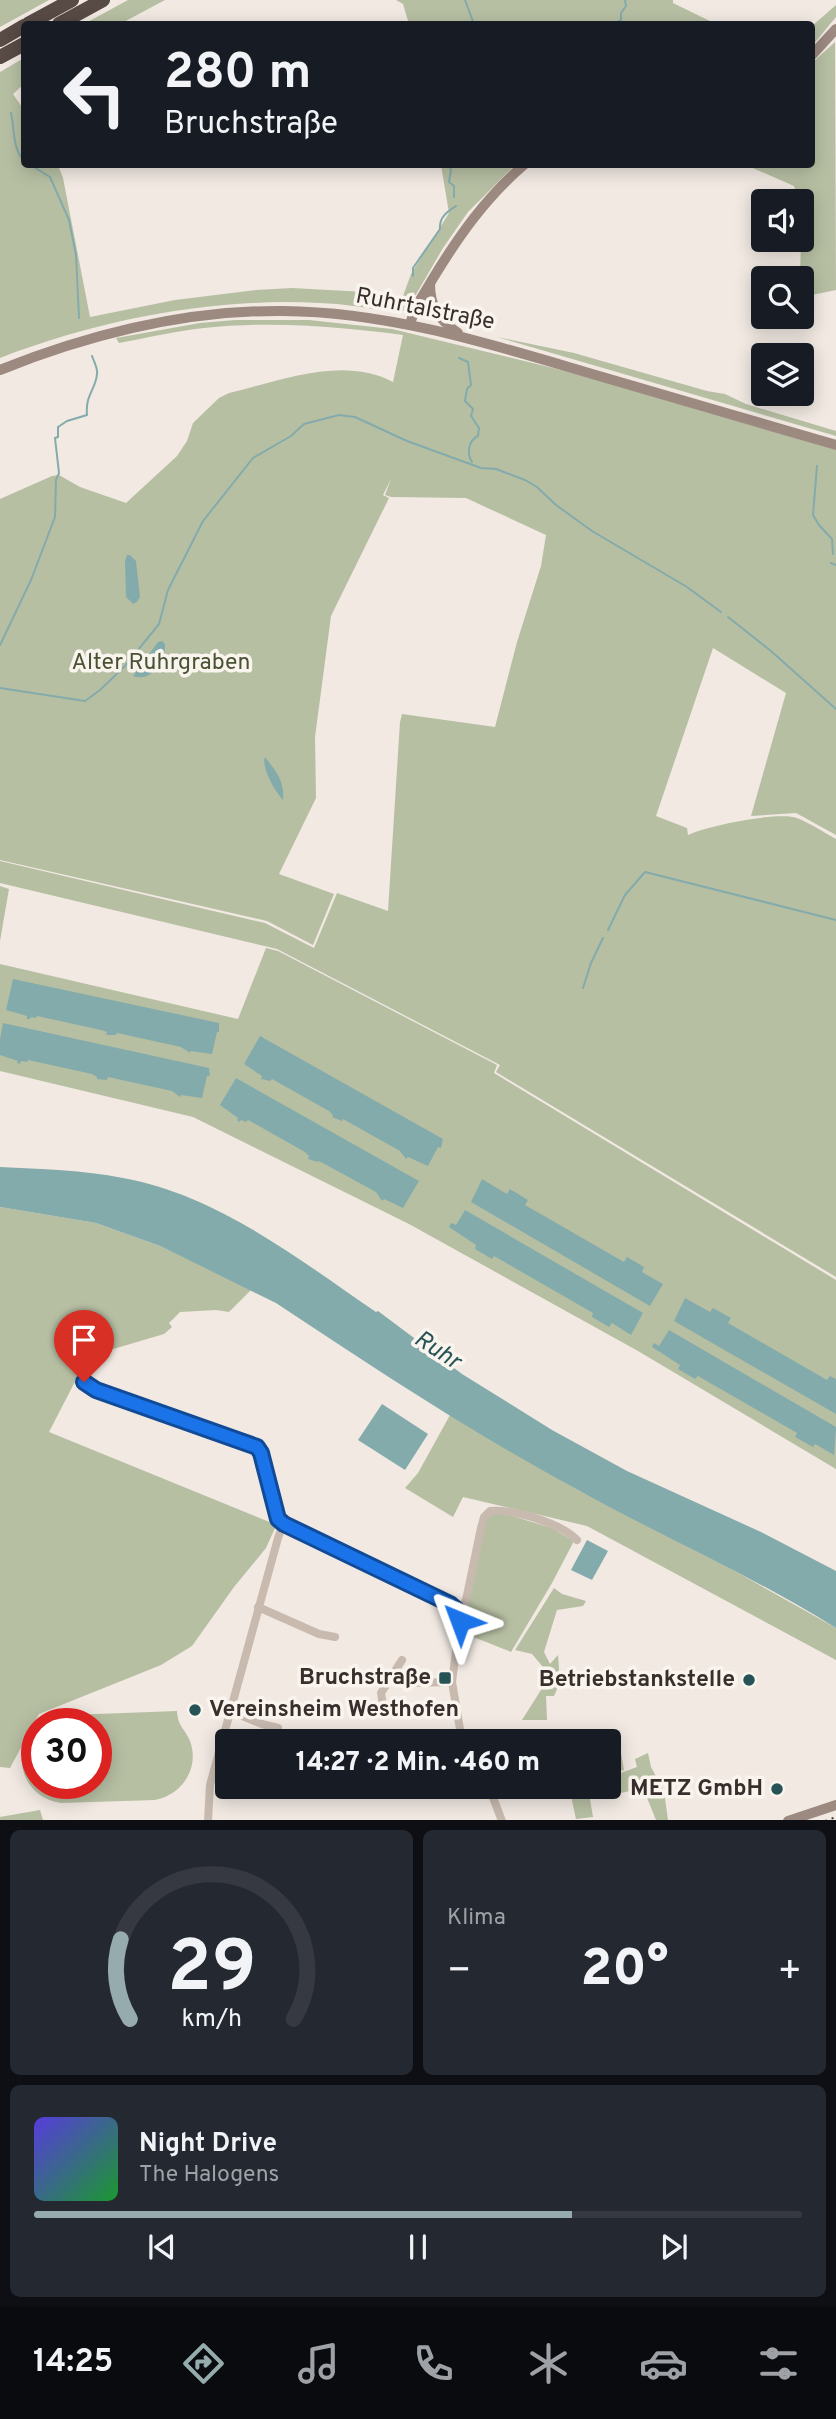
<!DOCTYPE html>
<html lang="de">
<meta charset="utf-8">
<style>
body{margin:0;font-family:Overpass,sans-serif;background:#242831;color:#f1f3f6;height:100vh;display:flex;flex-direction:column;font-size:26px;white-space:nowrap}
*{box-sizing:border-box;margin:0}
p{font-size:23px;color:#9ea1a6}
.icon{flex:none;width:38px;height:38px;fill:none;stroke:currentColor;stroke-width:2;stroke-linecap:round;stroke-linejoin:round}
.map{position:relative;height:1820px;overflow:hidden}
.sheet{display:flex;flex-direction:column;gap:10px;padding:10px;background:#0d0f14;flex:1}
.sheet>*{flex:none}
.guide{position:absolute;left:21px;top:21px;width:794px;height:147px;border-radius:7px;box-shadow:0 4px 18px #0003;background:#171b24;color:#f1f3f6;overflow:hidden}
.tools{position:absolute;left:751px;top:189px;display:grid;gap:14px}
.tools a{display:grid;place-items:center;width:63px;height:63px;border-radius:7px;background:#171b24;box-shadow:0 4px 18px #0003;font-size:35px}
.speed{position:absolute;left:21px;top:1708px;display:flex;gap:14px;font-size:35px;font-weight:700;text-align:center}
.speed>*{display:grid;place-content:center;width:91px;height:91px;border-radius:50%;background:#171b24;box-shadow:0 4px 18px #0003;line-height:1}
.speed .limit{border:10px solid #d22;background:#fff;color:#111}
.pin{position:absolute;display:grid;place-items:center;width:60px;height:60px;color:#fff;margin:-72px -30px;border-radius:50% 50% 50% 0;rotate:-45deg;box-shadow:0 0 7px #0007}
.pin .icon{rotate:45deg}
.me{position:absolute;width:77px;margin:-38px;rotate:316deg;stroke-linejoin:round;filter:drop-shadow(0 0 5px #0008)}
.turn{display:flex;align-items:center;gap:24px;height:147px;padding:0 28px;font-size:32px}
.turn .icon{width:91px;height:91px;stroke-width:2.5}
.turn b{display:block;font-size:49px;line-height:60px}
.big{font-size:52px;font-weight:800;line-height:1.1}
.sheet .widget{flex:1;display:flex;flex-direction:column;justify-content:center;gap:10px;min-width:0;padding:0 24px;border-radius:10px;background:#242831}
.sheet .dial{align-items:center;gap:0}
.dial svg{height:182px;overflow:visible;fill:none;stroke:#363941;stroke-width:7;stroke-linecap:round;text-anchor:middle}
.dial text{fill:#f1f3f6;stroke:none}
.song{display:flex;align-items:center;gap:21px}
.cover{width:84px;height:84px;border-radius:10px;background:linear-gradient(135deg,hsl(250 70% 55%),hsl(130 70% 35%))}
.played{height:7px;border-radius:4px;background:linear-gradient(90deg,#96abae 70%,#363941 70%)}
.keys{display:flex;justify-content:space-around;direction:ltr}
.heat{display:flex;justify-content:space-between;align-items:center;font-size:38px;direction:ltr}
.sheet .tiles{flex:1;display:grid;gap:10px;grid-template-columns:1fr 1fr}
.widget:last-child{grid-column:span 2}
.trip{position:absolute;left:215px;top:1729px;width:406px;height:70px;border-radius:7px;background:#171b24;box-shadow:0 4px 18px #0003;font-weight:800;line-height:70px;text-align:center}
.tabs{display:flex;height:112px;justify-content:space-around;align-items:center;background:#090b0e;color:#9ea1a6}
.tabs .icon{width:49px;height:49px}
.tabs .active{color:#96abae}
.tabs b{font-size:32px;color:#f1f3f6}
.map>svg:first-child{display:block}
</style>
<div class="map">
<svg width="836" height="1821" viewBox="0 0 836 1821">
<rect width="100%" height="100%" fill="#f1e9e2"/>
<g fill="#b7bfa3">
<polygon points="0,0 49,0 0,27"/>
<polygon points="128,0 165,0 120,24 84,24"/>
<polygon points="396,0 673,0 673,3 716,24 409,24 403,4"/>
<polygon points="836,5 836,17 812,46 812,26"/>
<polygon points="835,42 836,290 802,297 802,278 800,278 802,201 799,201 794,186 746,165 812,164 812,63"/>
<path d="M24,58V84L13,94L24,110V164L58,165L63,178L90,317L175,300L256,290L292,288L365,292L375,298L402,299L411,274L449,213L441,165H515L468,212L443,248L407,310C391,313 371,308 354,306C331,303 309,302 285,302C188,303 91,323 0,358V72Z"/>
<path d="M235,320H309L392,329L578,374L836,450V835L796,813L751,816L786,693L713,648L656,816L687,828L688,835C706,826 779,811 797,818C810,823 823,832 836,839V1277L496,1072L500,1065L277,949L0,883V861L265,923L314,948L337,893L388,911L400,722L402,714L495,727L517,642L541,566L546,535L466,498L391,497L385,495L391,479L383,495L389,498L331,616L315,737L316,798L279,874L334,894L313,945L267,921L0,860V499L52,476L59,475L80,487L126,503L177,456L187,441L193,423L219,398L229,393C281,381 342,355 393,382L403,335C337,326 270,321 204,328C175,331 147,338 119,343L116,338L200,323Z"/>
<polygon points="497,337 574,353 707,391 725,394 746,404 836,431 836,436"/>
<polygon points="0,886 9,889 0,941"/>
<polygon points="266,948 278,951 497,1065 494,1073 836,1280 836,1469 638,1351 409,1224 193,1117 0,1071 0,964 238,1019"/>
<polygon points="0,1207 96,1223 160,1246 251,1290 229,1312 216,1310 180,1312 169,1323 172,1327 164,1334 110,1350 90,1360 81,1370 49,1432 272,1523 275,1528 266,1548 234,1587 192,1646 161,1665 39,1714 10,1768 0,1767"/>
<polygon points="450,1415 578,1490 724,1565 836,1628 836,1660 587,1526 463,1497 453,1517 405,1488 418,1473"/>
<polygon points="502,1513 552,1528 574,1541 552,1583 511,1652 466,1634 468,1602 483,1525 489,1514"/>
<path d="M554,1588L562,1594L586,1601L583,1606L557,1610L544,1652L550,1664L558,1655C559,1668 561,1684 554,1696H546L547,1720H522L546,1682L549,1674L532,1654L515,1650Z"/>
<path d="M177,1711C178,1727 184,1727 190,1741C200,1768 182,1795 155,1800L61,1803C23,1798 8,1753 37,1727V1783H96V1724H42L44,1722V1716Z"/>
<polygon points="609,1748 620,1748 624,1770 609,1773"/>
<polygon points="648,1753 651,1767 664,1791 668,1820 656,1820 643,1788 616,1794 610,1777 637,1767 635,1759"/>
<polygon points="569,1787 588,1787 593,1817 576,1819"/>
<polygon points="40,1810 43,1820 0,1820 0,1817"/>
</g>
<g fill="#84abab">
<polygon points="127,555 130,555 136,561 140,597 137,602 133,604 126,597 125,561"/>
<path d="M162,641L165,644C166,660 152,683 133,676L158,642Z"/>
<path d="M265,757C276,771 285,782 283,800C275,791 261,768 265,757Z"/>
<polygon points="13,979 219,1023 219,1032 217,1032 212,1054 190,1051 190,1053 181,1047 117,1033 116,1035 106,1035 107,1032 101,1030 37,1016 36,1018 31,1017 30,1019 27,1019 27,1016 6,1010"/>
<polygon points="3,1023 209,1068 210,1076 207,1076 202,1098 181,1095 180,1097 172,1091 108,1077 107,1080 97,1079 97,1077 92,1074 28,1060 27,1062 21,1061 20,1064 17,1063 18,1061 0,1055 0,1039"/>
<polygon points="260,1036 443,1139 441,1148 438,1147 428,1166 408,1157 406,1159 400,1151 343,1119 342,1121 332,1117 333,1115 329,1111 272,1079 270,1081 261,1079 262,1076 244,1064"/>
<polygon points="236,1078 419,1181 403,1208 384,1199 382,1201 376,1192 319,1161 318,1162 308,1159 309,1156 305,1152 248,1120 246,1122 241,1120 239,1122 237,1120 238,1118 220,1105"/>
<path d="M0,1167C41,1169 83,1170 123,1178C218,1195 298,1259 376,1312L378,1311L462,1374L552,1430L627,1471L761,1532L836,1571V1628C753,1576 663,1537 578,1490C474,1434 374,1368 276,1303L160,1246L96,1223L0,1207Z"/>
<polygon points="482,1179 507,1194 510,1189 528,1200 525,1205 624,1262 627,1257 644,1267 642,1272 663,1284 650,1306 471,1202"/>
<polygon points="465,1210 643,1313 631,1335 612,1323 609,1327 592,1317 593,1313 494,1256 492,1259 475,1249 476,1245 449,1227 451,1223 456,1225"/>
<polygon points="685,1298 710,1312 713,1308 731,1318 728,1323 827,1380 830,1376 836,1379 836,1414 674,1321"/>
<polygon points="669,1330 836,1427 834,1455 815,1444 813,1447 795,1437 797,1433 698,1376 695,1379 678,1369 680,1365 652,1347 654,1343 659,1346"/>
<polygon points="382,1404 428,1434 405,1470 358,1440"/>
<polygon points="587,1540 608,1551 592,1580 571,1570"/>
</g>
<g fill="none" stroke-linecap="round" stroke-linejoin="round">
<g stroke="#84abab" stroke-width="2">
<polyline points="465,0 474,24"/>
<polyline points="614,24 621,20 621,13 626,6 625,0"/>
<path d="M11,113C15,131 12,147 24,161"/>
<polyline points="29,164 50,177 69,220 76,255 79,318"/>
<polyline points="449,164 451,170 449,182 454,186 454,197"/>
<path d="M413,276V268L440,229C439,217 447,212 456,206"/>
<path d="M459,358L468,362L471,385L467,389L465,401L473,409L471,416L479,428L478,436C469,440 466,453 472,462"/>
<polyline points="817,466 813,515 819,525 832,539 833,554"/>
<polyline points="831,563 836,565"/>
<polyline points="728,617 771,651 836,709"/>
<path d="M0,645L31,580L55,517L56,480L59,473L55,438L58,437V427L67,421L87,415C85,395 96,389 97,374C98,368 94,362 92,356"/>
<polyline points="0,688 85,701 100,690 125,666 159,624 168,590 203,521 253,458 291,436 304,424 339,415 355,417 407,441 481,468 496,469 525,480 537,487 556,505 592,531 687,587 721,612"/>
<polyline points="608,930 625,895 645,872 836,920"/>
<polyline points="583,988 591,963 603,938"/>
</g>
<g stroke="#c8baaf" stroke-width="8">
<polyline points="84,1383 96,1390 257,1447 261,1453 278,1519 283,1524 295,1528 456,1608 459,1612 460,1621 452,1682 462,1741"/>
<polyline points="258,1607 319,1634 335,1637"/>
<path d="M459,1612L466,1600L481,1528L484,1517L490,1511C513,1509 561,1523 577,1540"/>
<polyline points="402,1660 390,1679 409,1683 452,1682"/>
<polyline points="230,1711 262,1724 278,1728"/>
<polyline points="384,1712 381,1693 390,1679"/>
<polyline points="393,1741 459,1734"/>
<polyline points="489,1787 502,1821"/>
<polyline points="208,1821 210,1785 278,1538 283,1524"/>
</g>
<g stroke="#9c8980" stroke-width="10">
<polyline points="812,55 836,29"/>
<path d="M430,284C430,307 439,320 458,333"/>
<path d="M410,324C416,303 422,298 432,280C458,237 486,197 525,164"/>
<path d="M0,370C90,334 186,310 283,311C387,312 484,342 582,371C667,396 751,420 836,445"/>
<polyline points="788,1821 836,1805"/>
</g>
<g stroke="#584a44" stroke-width="14">
<polyline points="28,24 72,0"/>
<polyline points="59,24 103,0"/>
<polyline points="0,40 24,26"/>
<polyline points="0,57 24,44"/>
</g>
<polyline stroke="#382f2c" stroke-width="2" stroke-dasharray="2 5" stroke-linecap="butt" points="825,1821 836,1817"/>
</g>
<g fill="none" stroke-linecap="round" stroke-linejoin="round">
<g stroke="#114b97" stroke-width="18">
<polyline id="route" points="84,1382 96,1390 257,1447 261,1453 278,1519 284,1524 450,1604 459,1612 460,1621"/>
</g>
<use href="#route" stroke="#1a73e8" stroke-width="12"/>
</g>
<g fill="#265355" stroke="#f9f4ee" stroke-width="2.5">
<rect x="438" y="1671" width="14" height="14" rx="3.5"/>
<circle cx="749" cy="1680" r="7"/>
<circle cx="195" cy="1710" r="7"/>
<circle cx="777" cy="1789" r="7"/>
</g>
<g text-anchor="middle" dominant-baseline="central" stroke-width="7" stroke-linejoin="round" paint-order="stroke">
<g font-size="23" fill="#382f2c" stroke="#f9f4ee">
<text transform="translate(425 310) rotate(11)">Ruhrtalstraße</text>
</g>
<g font-size="23" fill="#495333" stroke="#f9f4ee">
<text x="161" y="663">Alter Ruhrgraben</text>
</g>
<g font-size="23" font-weight="bold" fill="#382f2c" stroke="#f9f4ee" text-anchor="end">
<text x="431" y="1678">Bruchstraße</text>
<text x="735" y="1680">Betriebstankstelle</text>
<text x="209" y="1710" text-anchor="start">Vereinsheim Westhofen</text>
<text x="763" y="1789">METZ GmbH</text>
</g>
<g font-size="24" font-style="italic" fill="#265355" stroke="#f9f4ee">
<text transform="translate(437 1351) rotate(33)">Ruhr</text>
</g>
</g>
</svg>
<div class="tools">
<a><svg class="icon" aria-label="sound" viewBox="0 0 24 24"><path d="M4 9h4l5-4v14l-5-4H4zM17 9q2 3 0 6"/></svg></a>
<a><svg class="icon" aria-label="search" viewBox="0 0 24 24"><circle cx="10" cy="10" r="6"/><path d="M15 15l6 6"/></svg></a>
<a><svg class="icon" aria-label="layers" viewBox="0 0 24 24"><path d="M12 4l9 5-9 5-9-5zM3 14l9 5 9-5"/></svg></a>
</div>
<div class="speed"><div class="limit">30</div></div>
<div class="pin" style="left:84px;top:1382px;background:#d93025"><svg class="icon" aria-label="arrive" viewBox="0 0 24 24"><path d="M6 21V4h12l-3 4 3 4H6"/></svg></div>
<svg class="me" style="left:460px;top:1621px" viewBox="-20 -20 40 40"><path d="M0-17L14 15 0 8-14 15z" fill="#1a73e8" stroke="#fff" stroke-width="4"/></svg>
<div class="trip">14:27 · 2 Min. · 460 m</div>
<div class="guide">
<div class="turn"><svg class="icon" aria-label="left" viewBox="0 0 24 24"><path d="M17 20v-9H6M10 6l-5 5 5 5"/></svg><div><b>280 m</b>Bruchstraße</div></div>
</div>
</div>
<section class="sheet">
<div class="tiles">
<div class="widget dial"><svg viewBox="0 0 100 80">
<path d="M14 69A42 42 0 1 1 86 69"/>
<path d="M14 69A42 42 0 0 1 10 34" stroke="#96abae"/>
<text x="50" y="56" font-size="32" font-weight="700">29</text>
<text x="50" y="72" font-size="11">km/h</text>
</svg></div>
<div class="widget"><p>Klima</p>
<div class="heat"><a>−</a><b class="big">20°</b><a>+</a></div>
</div>
<div class="widget">
<div class="song"><i class="cover"></i><div><b>Night Drive</b><p>The Halogens</p></div></div>
<div class="played"></div>
<div class="keys"><svg class="icon" aria-label="previous" viewBox="0 0 24 24"><path d="M18 5L8 12l10 7zM5 5v14"/></svg><svg class="icon" aria-label="pause" viewBox="0 0 24 24"><path d="M8 5v14M16 5v14"/></svg><svg class="icon" aria-label="next" viewBox="0 0 24 24"><path d="M6 5l10 7-10 7zM19 5v14"/></svg></div>
</div>
</div>
</section>
<nav class="tabs">
<b>14:25</b>
<svg class="icon active" aria-label="directions" viewBox="0 0 24 24"><path d="M12 3l9 9-9 9-9-9zM9 14v-3h6M13 9l2 2-2 2"/></svg>
<svg class="icon" aria-label="music" viewBox="0 0 24 24"><path d="M9 18V5l10-2v13"/><circle cx="6" cy="18" r="3"/><circle cx="16" cy="16" r="3"/></svg>
<svg class="icon" aria-label="phone" viewBox="0 0 24 24"><path d="M5 4h4l2 5-3 2q2 4 5 5l2-3 5 2v4C11 20 4 13 5 4z"/></svg>
<svg class="icon" aria-label="climate" viewBox="0 0 24 24"><path d="M12 3v18M4 7l16 10M4 17L20 7"/></svg>
<svg class="icon" aria-label="car" viewBox="0 0 24 24"><path d="M5 17H2v-5l4-1 3-4h7l3 4 3 1v5h-3M9 17h6M6 11h13"/><circle cx="7" cy="17" r="2"/><circle cx="17" cy="17" r="2"/></svg>
<svg class="icon" aria-label="filters" viewBox="0 0 24 24"><path d="M4 7h16M4 17h16"/><circle cx="9" cy="7" r="2"/><circle cx="15" cy="17" r="2"/></svg>
</nav>
